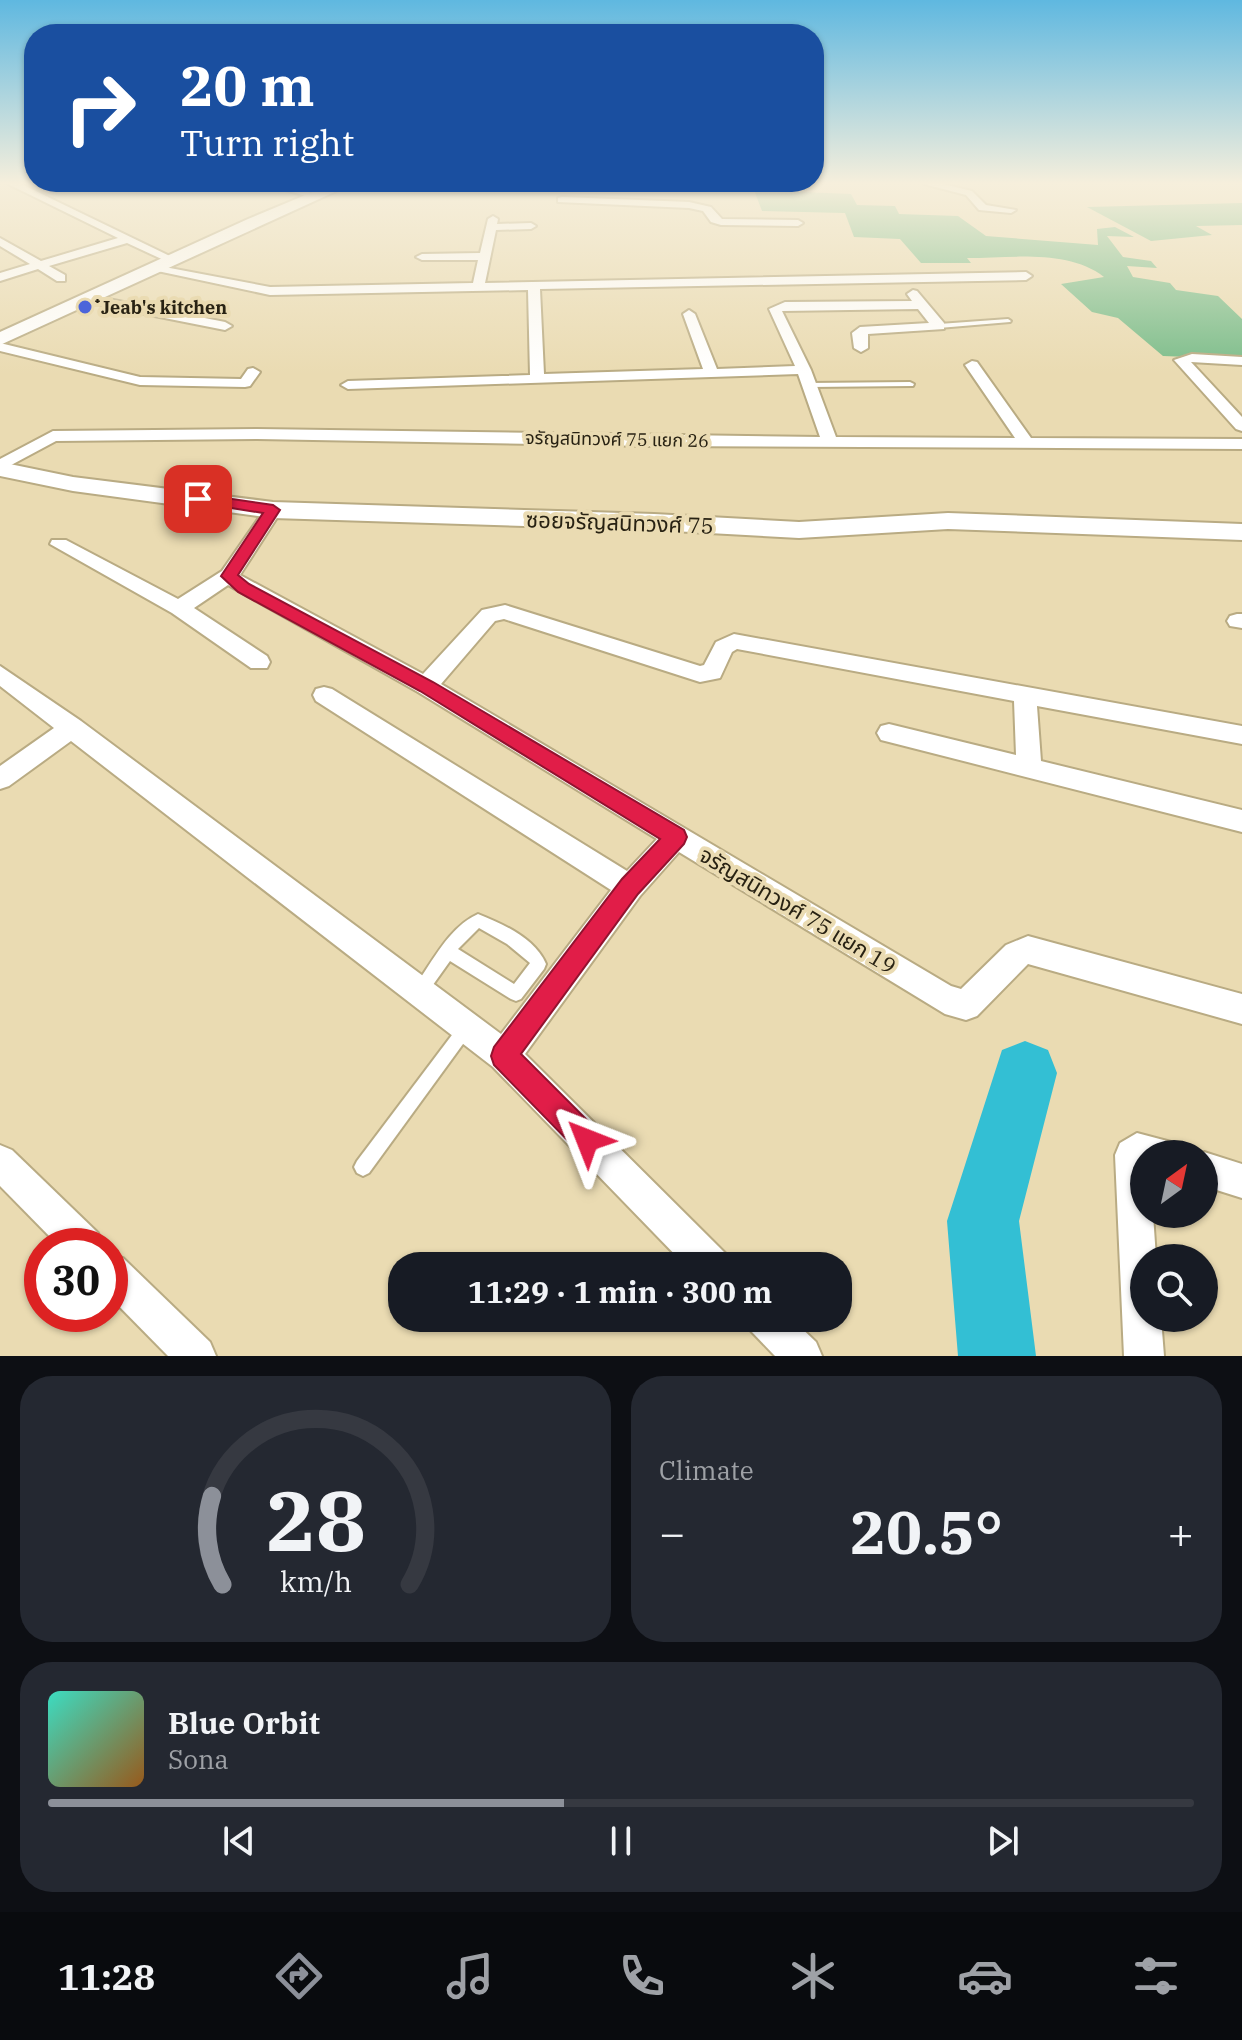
<!DOCTYPE html>
<meta charset="utf-8">
<style>
body{margin:0;font-family:"IBM Plex Serif","Noto Sans Thai",serif;background:#242831;color:#f1f3f6;height:100vh;display:flex;flex-direction:column;font-size:30px;white-space:nowrap}
*{box-sizing:border-box;margin:0}
p{font-size:26px;color:#9ea1a6}
.icon{flex:none;width:44px;height:44px;fill:none;stroke:currentColor;stroke-width:2;stroke-linecap:round;stroke-linejoin:round}
.map{position:relative;height:1356px;overflow:hidden}
.sheet{display:flex;flex-direction:column;gap:20px;padding:20px;background:#0d0f14;flex:1}
.sheet>*{flex:none}
.hud{position:absolute;left:24px;top:24px;width:800px;height:168px;border-radius:32px;box-shadow:0 2px 6px #0004;background:#1a4fa0;color:#fff;overflow:hidden}
.needle{width:52px;rotate:33deg}
.fabs{position:absolute;left:1130px;top:1140px;display:grid;gap:16px}
.fabs a{display:grid;place-items:center;width:88px;height:88px;border-radius:50%;background:#171b24;box-shadow:0 2px 6px #0004;font-size:40px}
.speed{position:absolute;left:24px;top:1228px;display:flex;gap:16px;font-size:40px;font-weight:700;text-align:center}
.speed>*{display:grid;place-content:center;width:104px;height:104px;border-radius:50%;background:#171b24;box-shadow:0 2px 6px #0004;line-height:1}
.speed .limit{border:12px solid #d22;background:#fff;color:#111}
.pin{position:absolute;display:grid;place-items:center;width:68px;height:68px;color:#fff;margin:-34px;border-radius:16px;box-shadow:0 4px 12px #0006}
.me{position:absolute;width:88px;margin:-44px;rotate:315deg;stroke-linejoin:round;filter:drop-shadow(0 0 6px #0008)}
.turn{display:flex;align-items:center;gap:28px;height:168px;padding:0 24px;font-size:36px}
.turn .icon{width:104px;height:104px;stroke-width:2.5}
.turn b{display:block;font-size:56px;line-height:68px}
.big{font-size:60px;font-weight:700;line-height:1.1}
.sheet .widget{flex:1;display:flex;flex-direction:column;justify-content:center;gap:12px;min-width:0;padding:0 28px;border-radius:32px;background:#242831}
.sheet .dial{align-items:center;gap:0}
.dial svg{height:208px;overflow:visible;fill:none;stroke:#363941;stroke-width:7;stroke-linecap:round;text-anchor:middle}
.dial text{fill:#f1f3f6;stroke:none}
.song{display:flex;align-items:center;gap:24px}
.cover{width:96px;height:96px;border-radius:12px;background:linear-gradient(135deg,hsl(170 70% 55%),hsl(30 70% 35%))}
.played{height:8px;border-radius:4px;background:linear-gradient(90deg,#8c9099 45%,#363941 45%)}
.keys{display:flex;justify-content:space-around;direction:ltr}
.heat{display:flex;justify-content:space-between;align-items:center;font-size:44px;direction:ltr}
.sheet .tiles{flex:1;display:grid;gap:20px;grid-template-columns:1fr 1fr}
.widget:last-child{grid-column:span 2}
.trip{position:absolute;left:388px;top:1252px;width:464px;height:80px;border-radius:32px;background:#171b24;box-shadow:0 2px 6px #0004;font-weight:700;line-height:80px;text-align:center}
.dock{display:flex;height:128px;justify-content:space-around;align-items:center;background:#090b0e;color:#9ea1a6}
.dock .icon{width:56px;height:56px}
.dock .selected{color:#8c9099}
.dock b{font-size:36px;color:#f1f3f6}
.map>svg:first-child{display:block}
</style>
<div class="map">
<svg width="1242" height="1356" viewBox="0 0 1242 1356">
<rect width="100%" height="100%" fill="#eadbb2"/>
<g fill="#7abc89">
<path d="M754,190L851,194L857,205L895,206L899,214L958,216L986,236L1098,245L1097,229L1115,227L1134,237L1107,236L1123,257L1151,261L1157,268L1127,266L1133,277L1170,283L1176,290L1218,296L1242,319V359L1163,356L1118,318L1092,312L1061,284L1104,277C1068,249 1010,258 967,258L971,263H921L900,239L854,237L845,213L762,211Z"/>
<polygon points="1242,203 1242,225 1196,226 1212,235 1151,241 1087,207"/>
</g>
<g fill="none" stroke-linecap="round" stroke-linejoin="round">
<polygon fill="#33bfd4" fill-rule="evenodd" points="1025,1041 1048,1050 1057,1073 1019,1221 1036,1356 958,1356 947,1221 1002,1050"/>
<g stroke="#b9ab83" stroke-width="4">
<g id="lane">
<polygon points="1008,319 1011,321 1010,322 939,328 936,326 939,324"/>
<polygon points="910,382 914,384 913,386 809,387 805,385 809,383"/>
<path d="M478,914C503,924 535,938 546,964L544,969L521,999L516,1001L511,999L450,961L425,996L420,998L415,996L413,991L415,986C433,961 449,927 478,914ZM479,928L507,944L530,963L514,984L458,949Z"/>
<polygon points="466,1020 471,1023 474,1028 471,1033 369,1173 363,1176 357,1173 354,1167 357,1161 461,1023"/>
</g>
</g>
<g stroke="#b9ab83" stroke-width="4">
<g id="street">
<polygon points="8,184 21,184 178,260 168,262 127,243 49,266 65,275 65,281 57,281 38,269 0,281 0,273 30,264 0,246 0,238 41,261 118,238"/>
<polygon points="265,184 282,184 321,196 316,199"/>
<polygon points="924,184 943,184 972,191 986,205 1016,210 1011,213 979,210 966,195"/>
<polygon points="562,197 689,202 711,207 722,219 798,220 803,223 798,226 721,225 711,222 703,211 689,208 558,202 558,198"/>
<polygon points="493,216 498,219 497,224 531,223 536,226 531,229 496,230 485,283 1026,272 1032,276 1026,280 540,289 544,374 703,369 683,314 689,310 695,314 717,369 795,366 769,309 785,302 912,301 907,294 913,290 917,291 944,323 944,329 868,334 868,348 861,352 854,348 852,333 860,327 929,323 918,309 782,311 811,370 836,437 1015,438 965,365 972,361 977,362 1031,438 1242,439 1242,449 649,446 257,439 56,441 0,471 0,459 53,431 257,429 820,437 798,374 348,389 341,385 348,381 530,375 528,290 270,295 148,269 154,265 270,287 473,283 478,260 422,260 416,257 422,254 480,253 488,219"/>
<polygon points="88,295 225,322 232,326 225,330 84,302 84,296"/>
<polygon points="0,343 140,377 241,379 248,369 253,368 260,372 250,386 245,387 140,385 0,351"/>
<polygon points="1192,354 1242,357 1242,365 1191,362 1242,417 1242,431 1236,429 1174,360"/>
<polygon points="273,505 282,510 240,575 423,674 482,610 505,605 700,666 704,665 716,642 734,634 1242,726 1242,744 1037,706 1041,761 1242,810 1242,832 889,742 881,740 877,733 881,726 889,724 1016,755 1014,701 737,649 732,652 720,678 700,682 504,619 495,621 441,684 951,986 961,989 1006,945 1028,936 1242,994 1242,1024 1028,964 977,1016 966,1020 945,1014 679,852 640,896 525,1054 725,1253 730,1266 686,1266 493,1067 71,741 9,786 0,789 0,766 54,728 0,686 0,666 81,721 501,1034 611,890 316,701 313,695 316,689 324,687 332,689 627,871 657,839 418,692 228,585 194,608 267,656 270,662 267,668 251,668 172,613 50,544 52,540 66,540 178,599 222,571 267,506"/>
<polygon points="1237,614 1242,614 1242,628 1230,626 1227,621 1230,616"/>
<polygon points="1137,1133 1171,1142 1176,1154 1144,1154 1144,1214 1153,1214 1156,1258 1144,1258 1144,1318 1161,1318 1164,1356 1124,1356 1115,1155 1120,1143"/>
<polygon points="0,1145 12,1150 98,1233 103,1246 59,1246 0,1186"/>
<polygon points="1204,1152 1242,1164 1242,1198 1204,1186 1204,1154 1199,1154"/>
<polygon points="110,1253 123,1258 210,1342 216,1356 168,1356 110,1297"/>
<polygon points="745,1318 791,1318 816,1342 822,1356 775,1356 751,1331"/>
</g>
</g>
<g stroke="#b9ab83" stroke-width="4">
<g id="secondary">
<polygon points="332,184 352,184 0,345 0,332 248,219"/>
<polygon points="0,462 73,477 273,502 654,514 799,522 948,513 1242,524 1242,540 948,529 799,538 654,530 273,518 73,491 0,476"/>
</g>
</g>
<use href="#lane" fill="#fff" fill-rule="evenodd"/>
<use href="#street" fill="#fff" fill-rule="evenodd"/>
<use href="#secondary" fill="#fff" fill-rule="evenodd"/>
</g>
<linearGradient id="sky" x2="0" y2="1"><stop stop-color="#5fb8e0"/><stop offset="0.49" stop-color="#f6efdc"/><stop offset="1" stop-color="#f6efdc" stop-opacity="0"/></linearGradient>
<rect width="1242" height="374" fill="url(#sky)"/>
<polygon fill="#e11d48" stroke="#92132f" stroke-width="2" points="198,494 273,505 280,510 238,575 249,584 433,682 684,830 687,837 684,844 638,894 521,1054 597,1130 601,1140 597,1150 587,1154 577,1150 494,1065 491,1056 494,1047 622,879 660,839 420,691 238,592 221,576 263,513 193,502 193,496"/>
<circle fill="#4c65da" stroke="#eadbb2" stroke-width="3" cx="85" cy="307" r="8"/>
<g text-anchor="middle" dominant-baseline="central" stroke-width="8" stroke-linejoin="round" paint-order="stroke">
<g font-size="18" font-weight="bold" fill="#282213" stroke="#eadbb2" text-anchor="start">
<text x="101" y="307">๋Jeab's kitchen</text>
</g>
<g font-size="18" fill="#282213" stroke="#eadbb2">
<text transform="translate(617 439) rotate(1)">จรัญสนิทวงศ์ 75 แยก 26</text>
</g>
<g font-size="22" fill="#282213" stroke="#eadbb2">
<text transform="translate(620 522) rotate(2)">ซอยจรัญสนิทวงศ์ 75</text>
<text transform="translate(798 910) rotate(31)">จรัญสนิทวงศ์ 75 แยก 19</text>
</g>
</g>
</svg>
<div class="fabs">
<a><svg class="needle" viewBox="-14 -14 28 28"><path d="M0-13l5 13h-10z" fill="#e53935"/><path d="M0 13l5-13h-10z" fill="#9ea1a6"/></svg></a>
<a><svg class="icon" aria-label="search" viewBox="0 0 24 24"><circle cx="10" cy="10" r="6"/><path d="M15 15l6 6"/></svg></a>
</div>
<div class="speed"><div class="limit">30</div></div>
<div class="pin" style="left:198px;top:499px;background:#d93025"><svg class="icon" aria-label="arrive" viewBox="0 0 24 24"><path d="M6 21V4h12l-3 4 3 4H6"/></svg></div>
<svg class="me" style="left:587px;top:1140px" viewBox="-20 -20 40 40"><path d="M0-17L14 15 0 8-14 15z" fill="#e11d48" stroke="#fff" stroke-width="4"/></svg>
<div class="trip">11:29 · 1 min · 300 m</div>
<div class="hud">
<div class="turn"><svg class="icon" aria-label="right" viewBox="0 0 24 24"><path d="M7 20v-9h11M14 6l5 5-5 5"/></svg><div><b>20 m</b>Turn right</div></div>
</div>
</div>
<section class="sheet">
<div class="tiles">
<div class="widget dial"><svg viewBox="0 0 100 80">
<path d="M14 69A42 42 0 1 1 86 69"/>
<path d="M14 69A42 42 0 0 1 10 35" stroke="#8c9099"/>
<text x="50" y="56" font-size="32" font-weight="700">28</text>
<text x="50" y="72" font-size="11">km/h</text>
</svg></div>
<div class="widget"><p>Climate</p>
<div class="heat"><a>−</a><b class="big">20.5°</b><a>+</a></div>
</div>
<div class="widget">
<div class="song"><i class="cover"></i><div><b>Blue Orbit</b><p>Sona</p></div></div>
<div class="played"></div>
<div class="keys"><svg class="icon" aria-label="previous" viewBox="0 0 24 24"><path d="M18 5L8 12l10 7zM5 5v14"/></svg><svg class="icon" aria-label="pause" viewBox="0 0 24 24"><path d="M8 5v14M16 5v14"/></svg><svg class="icon" aria-label="next" viewBox="0 0 24 24"><path d="M6 5l10 7-10 7zM19 5v14"/></svg></div>
</div>
</div>
</section>
<nav class="dock">
<b>11:28</b>
<svg class="icon selected" aria-label="directions" viewBox="0 0 24 24"><path d="M12 3l9 9-9 9-9-9zM9 14v-3h6M13 9l2 2-2 2"/></svg>
<svg class="icon" aria-label="music" viewBox="0 0 24 24"><path d="M9 18V5l10-2v13"/><circle cx="6" cy="18" r="3"/><circle cx="16" cy="16" r="3"/></svg>
<svg class="icon" aria-label="phone" viewBox="0 0 24 24"><path d="M5 4h4l2 5-3 2q2 4 5 5l2-3 5 2v4C11 20 4 13 5 4z"/></svg>
<svg class="icon" aria-label="climate" viewBox="0 0 24 24"><path d="M12 3v18M4 7l16 10M4 17L20 7"/></svg>
<svg class="icon" aria-label="car" viewBox="0 0 24 24"><path d="M5 17H2v-5l4-1 3-4h7l3 4 3 1v5h-3M9 17h6M6 11h13"/><circle cx="7" cy="17" r="2"/><circle cx="17" cy="17" r="2"/></svg>
<svg class="icon" aria-label="filters" viewBox="0 0 24 24"><path d="M4 7h16M4 17h16"/><circle cx="9" cy="7" r="2"/><circle cx="15" cy="17" r="2"/></svg>
</nav>
